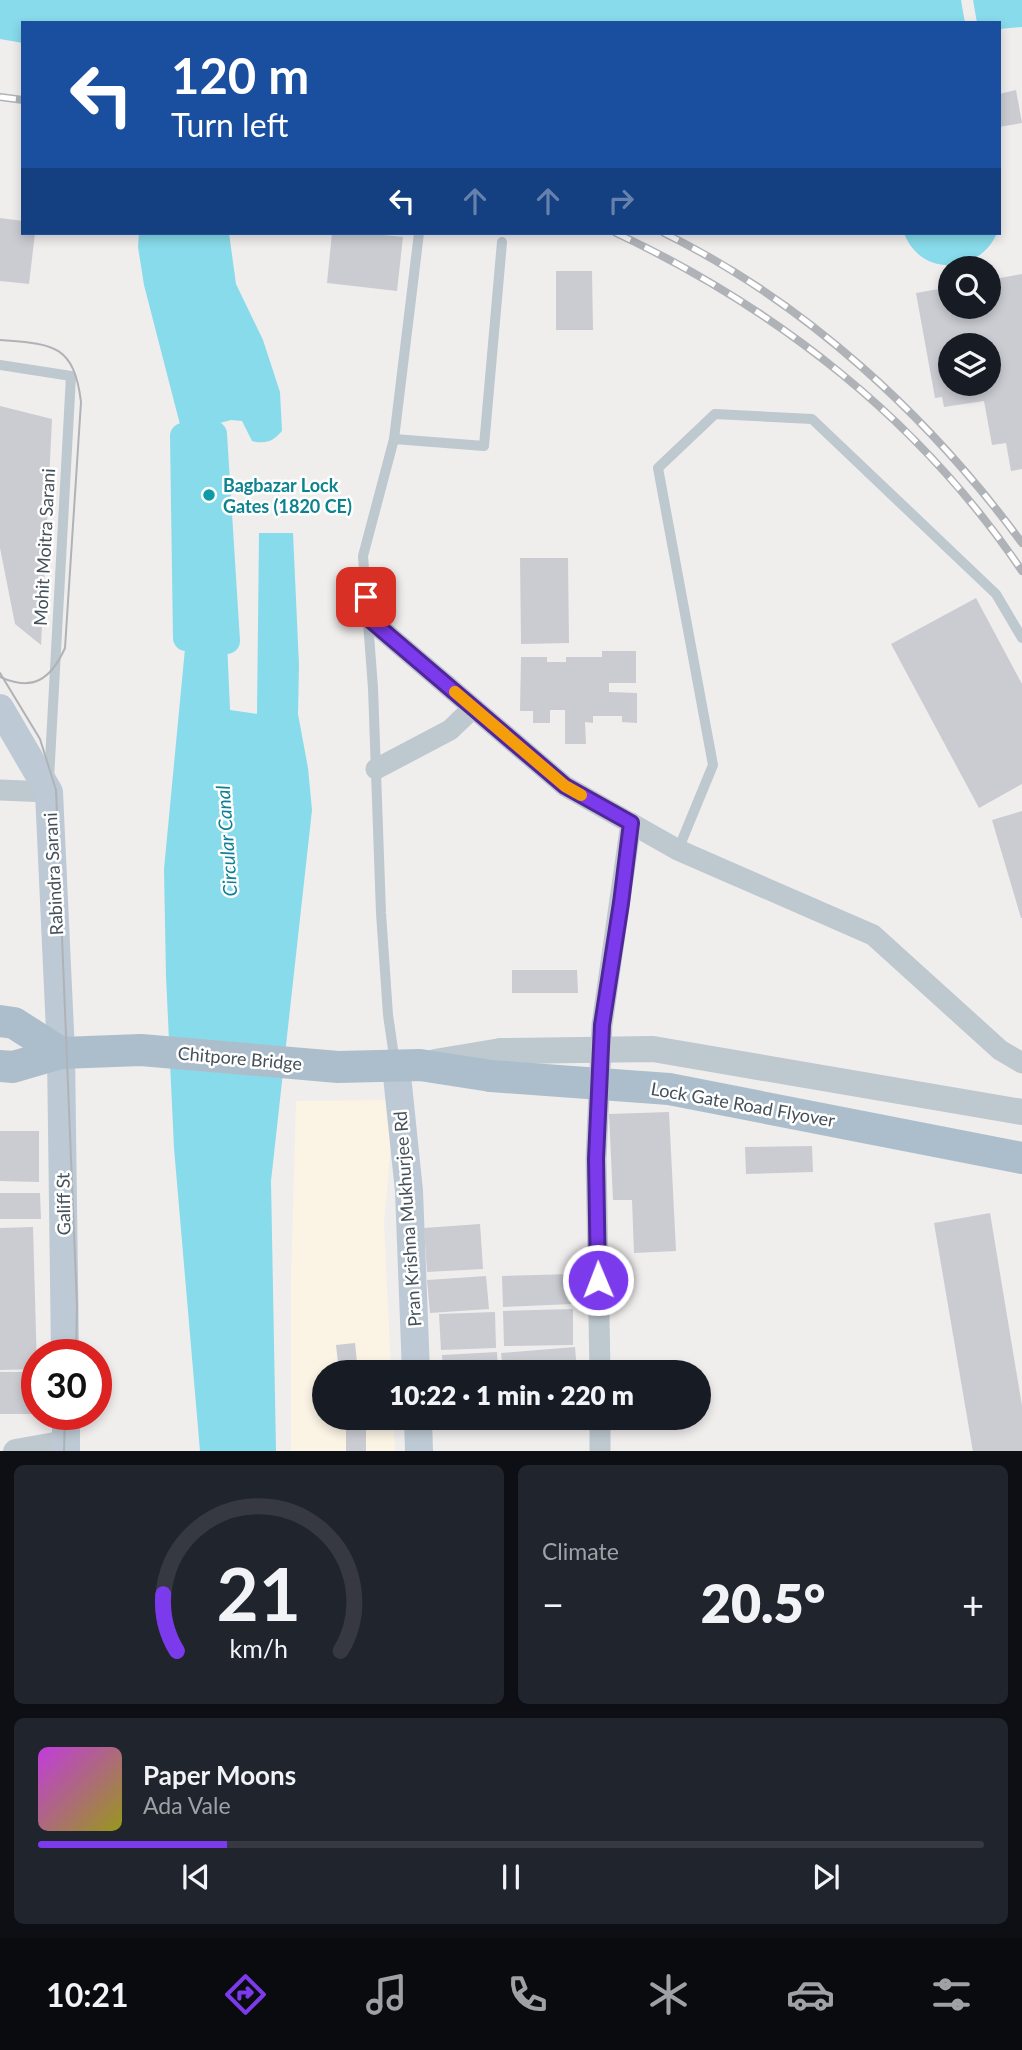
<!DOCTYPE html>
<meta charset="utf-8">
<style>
body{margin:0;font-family:Lato,sans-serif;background:#20242c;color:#f1f3f6;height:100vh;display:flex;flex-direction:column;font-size:26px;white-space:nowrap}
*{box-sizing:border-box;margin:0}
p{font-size:23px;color:#9ea1a6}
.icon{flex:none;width:38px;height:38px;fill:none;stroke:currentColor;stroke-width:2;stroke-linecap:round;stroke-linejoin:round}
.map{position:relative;height:1451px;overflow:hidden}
.drawer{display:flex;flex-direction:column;gap:14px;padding:14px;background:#0d0f14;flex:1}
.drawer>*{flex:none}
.guide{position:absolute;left:21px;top:21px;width:980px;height:214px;border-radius:0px;box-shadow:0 4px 10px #0003;background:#1a4fa0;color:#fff;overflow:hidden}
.tools{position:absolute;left:938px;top:256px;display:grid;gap:14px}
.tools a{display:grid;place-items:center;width:63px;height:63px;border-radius:50%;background:#171b24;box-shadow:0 4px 10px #0003;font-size:35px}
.speed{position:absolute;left:21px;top:1339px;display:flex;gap:14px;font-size:35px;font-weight:700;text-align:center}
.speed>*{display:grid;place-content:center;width:91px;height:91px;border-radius:50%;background:#171b24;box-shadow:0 4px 10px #0003;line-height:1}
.speed .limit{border:10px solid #d22;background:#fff;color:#111}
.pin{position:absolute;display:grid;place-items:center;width:60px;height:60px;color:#fff;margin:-30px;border-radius:14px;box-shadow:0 4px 10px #0006}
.me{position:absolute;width:77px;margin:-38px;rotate:359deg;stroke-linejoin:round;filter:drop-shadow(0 0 5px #0008)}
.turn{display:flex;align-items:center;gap:24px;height:147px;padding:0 35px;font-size:32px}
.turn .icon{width:91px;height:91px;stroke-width:2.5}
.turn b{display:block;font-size:49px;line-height:60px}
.lanes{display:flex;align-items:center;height:66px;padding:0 35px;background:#0003;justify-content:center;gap:35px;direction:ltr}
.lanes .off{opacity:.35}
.big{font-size:52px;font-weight:800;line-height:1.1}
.drawer .widget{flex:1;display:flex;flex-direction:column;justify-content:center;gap:10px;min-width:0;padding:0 24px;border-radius:10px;background:#20242c}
.drawer .dial{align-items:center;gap:0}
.dial svg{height:182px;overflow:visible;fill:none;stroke:#363941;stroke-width:7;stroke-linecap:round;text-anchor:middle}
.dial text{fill:#f1f3f6;stroke:none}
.song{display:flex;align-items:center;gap:21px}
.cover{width:84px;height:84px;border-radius:10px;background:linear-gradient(135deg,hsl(290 70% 55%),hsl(60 70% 35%))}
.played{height:7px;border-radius:4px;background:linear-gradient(90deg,#7c3aed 20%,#363941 20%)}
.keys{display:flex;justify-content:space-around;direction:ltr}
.heat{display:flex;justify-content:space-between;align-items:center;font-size:38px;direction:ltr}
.drawer .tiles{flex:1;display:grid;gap:14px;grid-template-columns:1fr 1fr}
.widget:last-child{grid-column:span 2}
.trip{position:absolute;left:312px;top:1360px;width:399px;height:70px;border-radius:35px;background:#171b24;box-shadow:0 4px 10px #0003;font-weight:800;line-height:70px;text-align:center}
.tabs{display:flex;height:112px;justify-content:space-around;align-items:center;background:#090b0e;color:#9ea1a6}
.tabs .icon{width:49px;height:49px}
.tabs .current{color:#7c3aed}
.tabs b{font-size:32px;color:#f1f3f6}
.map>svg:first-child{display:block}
</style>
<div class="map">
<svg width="1022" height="1452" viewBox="0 0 1022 1452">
<rect width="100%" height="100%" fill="#f0eded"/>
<polygon fill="#fbf4e5" points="395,1100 384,1223 391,1372 324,1372 324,1418 393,1418 395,1451 291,1452 291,1282 296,1101"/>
<g fill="#88dbea">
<polygon points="0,0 1022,0 1022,27 999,29 999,23 23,23 23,43 0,39"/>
<path d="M139,233H229L236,284L263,340L280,392L282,431C272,442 267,444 252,441L242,421L231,420L220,423L214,434L183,436L144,285L138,247Z"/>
<path d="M904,233H997C979,275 920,277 904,233Z"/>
<polygon points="259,533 293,533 299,665 298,714 308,768 312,810 271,1181 276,1451 200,1451 174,1148 166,976 164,869 186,638 206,630 227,641 230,710 257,714"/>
</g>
<polygon fill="#f0eded" points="961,0 973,0 977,23 965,23"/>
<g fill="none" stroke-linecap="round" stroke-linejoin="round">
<g stroke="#88dbea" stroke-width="26">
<polyline points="201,398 206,630 210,663"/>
<polygon points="214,434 227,641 206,630 186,638 183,436"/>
</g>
</g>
<g fill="#caccd2" fill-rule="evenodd">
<polygon points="1016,90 1022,123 999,127 999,94"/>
<polygon points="0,218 23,221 23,233 35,233 29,284 0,281"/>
<polygon points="332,233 362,233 403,237 397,291 327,283"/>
<polygon points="556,271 592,271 593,330 556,330"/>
<path d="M1022,274V469L1011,471L1006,443L992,445L984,401L944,407L942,397L935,398L916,293L950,287V306H989V280ZM950,345H989V383H950Z"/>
<polygon points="0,406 52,419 41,645 15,624 0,548"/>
<polygon points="520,558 568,558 569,643 521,644"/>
<polygon points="976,598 1022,684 1022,784 979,808 891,644"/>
<polygon points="602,651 636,651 636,683 609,683 609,692 637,693 637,723 622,722 622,716 593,716 593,723 585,722 586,744 565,744 565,710 550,710 550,723 533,723 533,711 520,711 521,657 547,657 547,662 566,662 566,657 602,657"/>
<polygon points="1022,811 1022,918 1021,918 992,820"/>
<polygon points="512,970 577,970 578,993 512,993"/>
<polygon points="669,1112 676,1251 634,1253 632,1200 613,1200 609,1114"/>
<polygon points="0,1131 39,1131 39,1182 0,1181"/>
<polygon points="812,1146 813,1172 746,1174 745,1147"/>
<polygon points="0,1193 40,1193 41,1219 0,1219"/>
<polygon points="990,1213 1022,1406 1022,1452 973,1452 934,1223"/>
<polygon points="480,1224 483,1269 427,1272 424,1228"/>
<polygon points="33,1227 37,1369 0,1370 0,1228"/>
<polygon points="572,1274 573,1304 503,1307 502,1276"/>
<polygon points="486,1276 489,1309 430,1313 427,1280"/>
<polygon points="573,1309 573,1345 504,1346 503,1311"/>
<polygon points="495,1312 496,1348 441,1350 439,1314"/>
<polygon points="355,1343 358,1372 339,1372 336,1345"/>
<polygon points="575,1347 577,1372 503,1372 501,1353"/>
<polygon points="497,1352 498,1372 443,1372 442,1355"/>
<rect x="0" y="1372" width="37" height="42"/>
<polygon points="319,1377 324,1377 324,1398 322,1398"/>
<polygon points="346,1424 366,1425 366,1452 346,1452"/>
</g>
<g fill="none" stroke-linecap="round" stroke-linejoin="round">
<g stroke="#bdc8cf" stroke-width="10">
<polyline points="0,365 71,376 49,779"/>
<polyline points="394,439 419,233"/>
<polyline points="678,850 713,765 658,468 715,414 812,419 996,594 1022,638"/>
<polyline points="395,1063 388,1015 381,913 373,688 363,556 394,439 484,446 502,242"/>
</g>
<g stroke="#bdc8cf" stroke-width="21">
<polyline points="368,618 565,786 678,850 873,935 1000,1050 1022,1063"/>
<polyline points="376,769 450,730 473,708"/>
<polyline points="0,790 49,792"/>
<polyline points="600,1372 596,1159 602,1025 631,823"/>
<polyline points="600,1418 600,1452"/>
</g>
<g stroke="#bdc8cf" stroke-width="26">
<polyline points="435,1062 501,1051"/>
<polyline points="16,1452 66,1443"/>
</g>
<g stroke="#bdc9d4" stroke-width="28">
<polyline points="0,708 49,792 61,1053 65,1354"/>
<polyline points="396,1066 409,1191 416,1372"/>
<polyline points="66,1414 66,1452"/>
<polyline points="418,1418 419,1452"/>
</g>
<g stroke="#acbecc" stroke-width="32">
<polyline points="0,1021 14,1023 61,1053 141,1050 338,1067 420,1065 491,1076"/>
<polyline points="0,1066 13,1067 61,1053"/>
</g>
<g stroke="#afb3b7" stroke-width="2">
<path d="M0,340C51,344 74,343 81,402L65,648C51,679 33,692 0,677"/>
<polyline points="0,673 40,739 56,790 77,1306 76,1354"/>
<polyline points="64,1452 65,1414"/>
</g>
<g stroke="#afb3b7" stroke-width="8">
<g id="rail">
<polyline points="0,97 23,100"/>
<path d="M616,233C778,309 921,421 1022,571"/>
<path d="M664,233C806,303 929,416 1022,543"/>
</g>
</g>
<use href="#rail" stroke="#fff" stroke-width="5" stroke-dasharray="16" stroke-linecap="butt"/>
<polyline stroke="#bdc8cf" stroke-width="26" points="501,1051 653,1049 1022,1112"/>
<polyline stroke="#acbecc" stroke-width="32" points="491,1076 669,1089 1022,1158"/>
</g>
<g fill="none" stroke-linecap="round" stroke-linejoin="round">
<g stroke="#51269a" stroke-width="18">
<polyline id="route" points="366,597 368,618 565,786 631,823 621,903 602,1025 596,1159 598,1280"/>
</g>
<use href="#route" stroke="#7c3aed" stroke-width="12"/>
<polyline stroke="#f59e0b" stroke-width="12" points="455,692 565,786 581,795"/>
</g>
<circle fill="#0f9aa8" stroke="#fff" stroke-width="2.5" cx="209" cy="495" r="7"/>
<g text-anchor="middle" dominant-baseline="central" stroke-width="5" stroke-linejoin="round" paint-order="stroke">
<g font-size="18" font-weight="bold" fill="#0d838f" stroke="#fff" text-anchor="start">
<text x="223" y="485">Bagbazar Lock<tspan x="223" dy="21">Gates (1820 CE)</tspan></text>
</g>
<g font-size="18" fill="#45515a" stroke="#fff">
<text transform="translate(44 547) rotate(-87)">Mohit Moitra Sarani</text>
<text transform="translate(53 874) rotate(-93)">Rabindra Sarani</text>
<text transform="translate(240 1058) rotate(5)">Chitpore Bridge</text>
<text transform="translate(743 1104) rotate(10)">Lock Gate Road Flyover</text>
<text transform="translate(63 1204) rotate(-91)">Galiff St</text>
<text transform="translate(407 1219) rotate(-94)">Pran Krishna Mukhurjee Rd</text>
</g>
<g font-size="19" font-style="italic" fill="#0e8096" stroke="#fff">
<text transform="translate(226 841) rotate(-94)">Circular Canal</text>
</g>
</g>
</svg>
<div class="tools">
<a><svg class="icon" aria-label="search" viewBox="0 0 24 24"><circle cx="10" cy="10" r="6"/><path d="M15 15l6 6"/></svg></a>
<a><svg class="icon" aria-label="layers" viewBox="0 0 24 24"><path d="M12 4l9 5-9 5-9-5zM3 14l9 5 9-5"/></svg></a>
</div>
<div class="speed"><div class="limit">30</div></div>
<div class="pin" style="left:366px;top:597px;background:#d93025"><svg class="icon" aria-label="arrive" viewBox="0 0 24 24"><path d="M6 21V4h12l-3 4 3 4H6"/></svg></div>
<svg class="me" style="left:598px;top:1280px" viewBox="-20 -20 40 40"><circle r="17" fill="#7c3aed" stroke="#fff" stroke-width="3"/><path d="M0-11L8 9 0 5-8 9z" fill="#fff"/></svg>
<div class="trip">10:22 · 1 min · 220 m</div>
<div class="guide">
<div class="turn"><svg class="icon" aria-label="left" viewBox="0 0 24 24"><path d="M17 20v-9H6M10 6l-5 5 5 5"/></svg><div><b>120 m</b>Turn left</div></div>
<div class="lanes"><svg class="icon" aria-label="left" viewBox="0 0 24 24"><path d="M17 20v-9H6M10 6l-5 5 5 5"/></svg><svg class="icon off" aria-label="ahead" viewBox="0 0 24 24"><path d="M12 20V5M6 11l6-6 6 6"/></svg><svg class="icon off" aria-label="ahead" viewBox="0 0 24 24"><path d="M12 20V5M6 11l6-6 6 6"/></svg><svg class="icon off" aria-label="right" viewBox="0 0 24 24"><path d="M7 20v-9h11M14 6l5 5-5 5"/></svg></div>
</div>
</div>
<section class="drawer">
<div class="tiles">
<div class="widget dial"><svg viewBox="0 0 100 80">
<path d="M14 69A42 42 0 1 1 86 69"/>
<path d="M14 69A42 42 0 0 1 8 44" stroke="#7c3aed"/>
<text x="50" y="56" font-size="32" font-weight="700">21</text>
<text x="50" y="72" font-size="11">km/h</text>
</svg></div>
<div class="widget"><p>Climate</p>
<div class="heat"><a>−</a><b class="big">20.5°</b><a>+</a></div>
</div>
<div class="widget">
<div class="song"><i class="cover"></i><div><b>Paper Moons</b><p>Ada Vale</p></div></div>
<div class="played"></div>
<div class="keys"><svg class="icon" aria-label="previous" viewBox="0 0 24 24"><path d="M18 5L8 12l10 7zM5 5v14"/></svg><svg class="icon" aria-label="pause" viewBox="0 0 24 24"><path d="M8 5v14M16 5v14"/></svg><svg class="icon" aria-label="next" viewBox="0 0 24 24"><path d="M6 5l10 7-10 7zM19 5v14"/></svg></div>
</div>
</div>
</section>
<nav class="tabs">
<b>10:21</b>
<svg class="icon current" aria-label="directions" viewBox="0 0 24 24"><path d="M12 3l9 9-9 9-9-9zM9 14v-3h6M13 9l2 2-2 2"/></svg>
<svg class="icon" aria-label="music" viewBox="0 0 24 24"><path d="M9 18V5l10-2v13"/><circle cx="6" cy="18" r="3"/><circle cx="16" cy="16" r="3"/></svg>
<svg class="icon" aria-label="phone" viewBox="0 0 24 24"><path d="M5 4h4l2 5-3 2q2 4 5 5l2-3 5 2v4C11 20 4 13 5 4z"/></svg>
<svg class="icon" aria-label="climate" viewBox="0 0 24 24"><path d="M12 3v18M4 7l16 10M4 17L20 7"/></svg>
<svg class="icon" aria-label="car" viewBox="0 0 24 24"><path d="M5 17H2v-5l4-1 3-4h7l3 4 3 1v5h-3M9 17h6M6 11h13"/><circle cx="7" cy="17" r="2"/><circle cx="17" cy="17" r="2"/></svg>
<svg class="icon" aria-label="filters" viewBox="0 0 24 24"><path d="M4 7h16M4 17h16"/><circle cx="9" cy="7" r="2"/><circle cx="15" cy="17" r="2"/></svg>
</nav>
